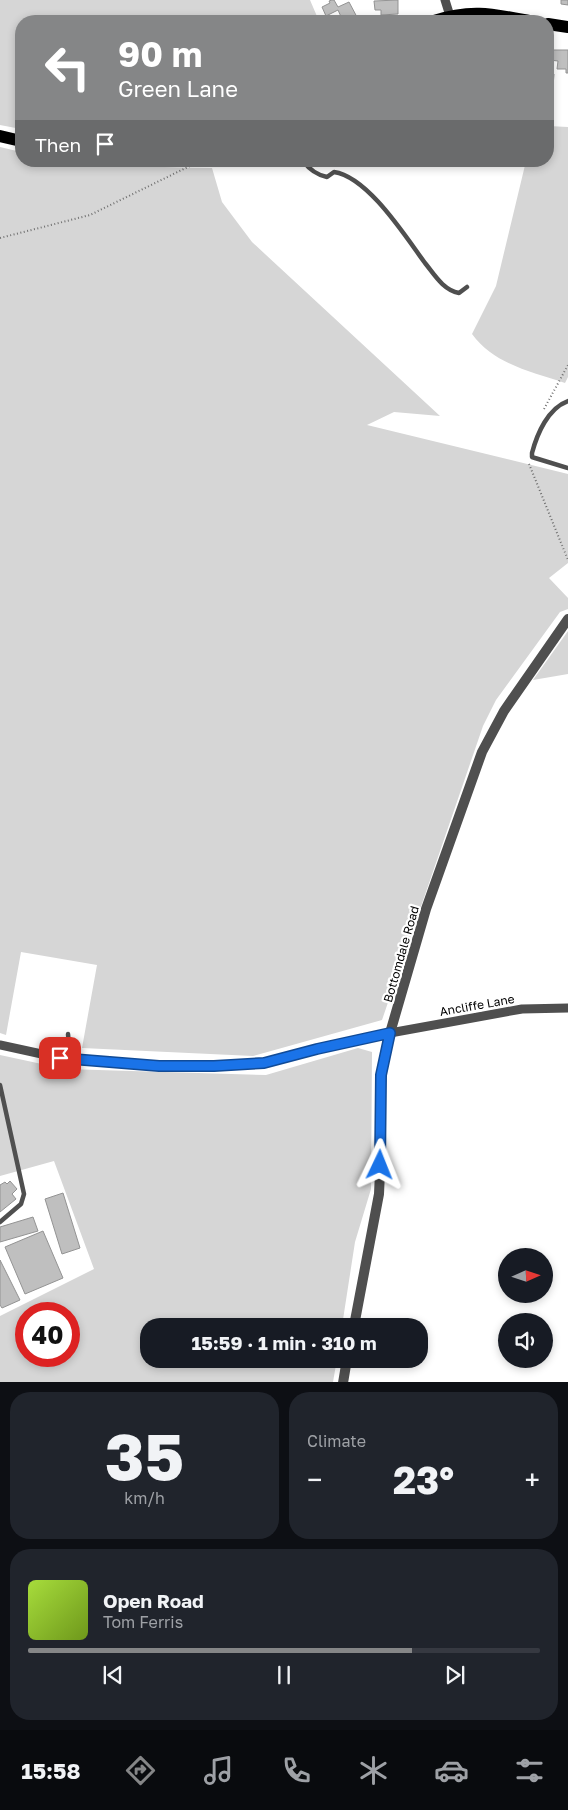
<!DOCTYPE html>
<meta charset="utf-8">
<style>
body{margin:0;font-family:"Golos Text",sans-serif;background:#20242c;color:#f1f3f6;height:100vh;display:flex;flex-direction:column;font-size:19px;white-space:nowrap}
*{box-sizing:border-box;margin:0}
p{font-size:16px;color:#9ea1a6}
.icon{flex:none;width:28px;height:28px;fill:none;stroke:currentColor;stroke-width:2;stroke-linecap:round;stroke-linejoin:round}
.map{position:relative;height:1382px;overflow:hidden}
.panel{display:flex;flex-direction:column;gap:10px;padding:10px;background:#0d0f14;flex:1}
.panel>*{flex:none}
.banner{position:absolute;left:15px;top:15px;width:539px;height:152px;border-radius:20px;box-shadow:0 2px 8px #0003;background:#858687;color:#fff;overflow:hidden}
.needle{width:32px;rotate:87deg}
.controls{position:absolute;left:498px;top:1248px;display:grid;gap:10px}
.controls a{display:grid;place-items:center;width:55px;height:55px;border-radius:50%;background:#171b24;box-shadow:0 2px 8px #0003;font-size:25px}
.speed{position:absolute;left:15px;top:1302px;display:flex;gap:10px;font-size:25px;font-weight:700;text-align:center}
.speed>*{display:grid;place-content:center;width:65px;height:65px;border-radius:50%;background:#171b24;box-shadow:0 2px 8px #0003;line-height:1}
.speed .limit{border:8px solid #d22;background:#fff;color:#111}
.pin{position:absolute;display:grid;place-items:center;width:42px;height:42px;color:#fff;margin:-21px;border-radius:10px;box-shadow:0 2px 8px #0006}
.me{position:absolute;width:55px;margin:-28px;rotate:2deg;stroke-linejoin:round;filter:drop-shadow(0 0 4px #0008)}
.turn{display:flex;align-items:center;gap:18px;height:105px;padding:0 20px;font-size:22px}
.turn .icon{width:65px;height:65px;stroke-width:2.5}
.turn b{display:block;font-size:35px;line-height:42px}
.then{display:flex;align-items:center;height:48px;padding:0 20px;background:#0003;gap:10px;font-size:19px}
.big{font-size:38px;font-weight:700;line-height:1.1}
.panel .card{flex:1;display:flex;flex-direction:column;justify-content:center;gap:8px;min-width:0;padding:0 18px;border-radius:20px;background:#20242c}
.panel .dial{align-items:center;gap:0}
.dial b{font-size:65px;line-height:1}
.song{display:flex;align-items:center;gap:15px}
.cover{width:60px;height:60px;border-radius:8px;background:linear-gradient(135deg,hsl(80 70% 55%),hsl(80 70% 35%))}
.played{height:5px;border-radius:2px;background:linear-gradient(90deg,#858687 75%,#363941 75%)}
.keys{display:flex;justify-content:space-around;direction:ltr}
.heat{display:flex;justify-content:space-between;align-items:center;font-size:28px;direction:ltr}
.panel .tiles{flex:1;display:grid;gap:10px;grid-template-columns:1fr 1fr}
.card:last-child{grid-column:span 2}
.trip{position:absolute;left:140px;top:1318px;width:288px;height:50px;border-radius:20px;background:#171b24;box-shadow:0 2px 8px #0003;font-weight:700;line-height:50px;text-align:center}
.tab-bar{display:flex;height:80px;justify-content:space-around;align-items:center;background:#090b0e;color:#9ea1a6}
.tab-bar .icon{width:35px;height:35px}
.tab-bar .selected{color:#858687}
.tab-bar b{font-size:22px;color:#f1f3f6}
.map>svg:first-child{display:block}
</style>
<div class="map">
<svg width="568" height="1383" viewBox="0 0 568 1383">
<rect width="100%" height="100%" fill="#fff"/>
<g fill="#d6d6d6" fill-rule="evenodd">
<polygon points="0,0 310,0 319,21 21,21 21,129 0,125"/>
<path d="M548,126L568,127V377L565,383C531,372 494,364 472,334L496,286L526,161H548Z"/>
<path d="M0,147L21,152V161C85,161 148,168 212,168L222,202L252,242L440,416L394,412L367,425L568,474V563L549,578L568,598V609L560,612L496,700L483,726L382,1020L253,1056L82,1048L97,965L21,952L6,1035L0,1033Z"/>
<polygon points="568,631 568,674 533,680"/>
<path d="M358,1048L372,1052L371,1189L355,1242L342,1326H149V1359H337L333,1382H0V1316L94,1269L54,1161L0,1176V1055L65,1069L266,1075ZM26,1314H69V1356H26Z"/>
</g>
<g fill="#bfbfbf" stroke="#939393">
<polygon points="332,0 334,0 338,7 349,2 358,19 353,21 343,21 338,10 326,16 322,7 330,3 329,1"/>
<polygon points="398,0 398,14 381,15 381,10 375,10 374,1"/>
<polygon points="561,0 568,0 568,5 561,4"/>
<polygon points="549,50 568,50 568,73 566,73 566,69 557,69 558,61 549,60"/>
<polygon points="548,73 554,74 553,86 548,85"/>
<polygon points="10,1181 17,1189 12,1194 16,1199 0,1212 0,1185 5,1182 7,1184"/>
<polygon points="63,1193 80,1248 62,1254 45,1199"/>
<polygon points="33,1217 38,1231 0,1242 0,1227"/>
<polygon points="43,1231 63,1278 25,1294 5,1247"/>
<polygon points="0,1260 20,1300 2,1308 0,1305"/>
</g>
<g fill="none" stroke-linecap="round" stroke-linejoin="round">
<g stroke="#717171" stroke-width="2" stroke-dasharray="1 2.5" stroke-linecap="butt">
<polyline points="0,238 90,215 200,161"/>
<polyline points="544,409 568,365"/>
<polyline points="529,464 568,560"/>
</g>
<g stroke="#4f4f4f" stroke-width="4.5">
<path d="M303,161C309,169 317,175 327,177L334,172C368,177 405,236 425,263C434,274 443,290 459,293L467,287"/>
<path d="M568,401C548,408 537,434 532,453V457L535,458L568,468"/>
<polyline points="66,1058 69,1046 68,1034"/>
<polyline points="0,1085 24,1194 21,1204 0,1222"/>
</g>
<g stroke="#4f4f4f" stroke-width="9">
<polyline points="445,0 450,16"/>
<polyline points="0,1045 60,1058 159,1066 214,1066 260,1064 317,1049 390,1033 522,1009 568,1008"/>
</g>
<g stroke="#4f4f4f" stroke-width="10">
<polyline points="354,1326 379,1194 381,1150 381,1075 390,1033 426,909 482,752 504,711 568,619"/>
<polyline points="343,1383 347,1359"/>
</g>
<g stroke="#000" stroke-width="12">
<path d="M434,21C471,9 492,14 529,21"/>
<polyline points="548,24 568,27"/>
<polyline points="0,136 21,141"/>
</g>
</g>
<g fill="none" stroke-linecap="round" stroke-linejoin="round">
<g stroke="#114b97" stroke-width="12">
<polyline id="route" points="60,1058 159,1066 214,1066 264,1063 317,1049 390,1033 381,1075 380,1165"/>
</g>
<use href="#route" stroke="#1a73e8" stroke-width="9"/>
</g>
<g text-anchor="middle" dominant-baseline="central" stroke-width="4.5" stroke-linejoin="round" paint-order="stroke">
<g font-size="12" fill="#000" stroke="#fff">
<text transform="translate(401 954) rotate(-74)">Bottomdale Road</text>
<text transform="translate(477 1005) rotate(-10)">Ancliffe Lane</text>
</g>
</g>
</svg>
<div class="controls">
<a><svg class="needle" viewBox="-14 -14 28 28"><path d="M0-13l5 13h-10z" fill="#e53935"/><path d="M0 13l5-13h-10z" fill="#9ea1a6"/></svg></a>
<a><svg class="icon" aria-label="sound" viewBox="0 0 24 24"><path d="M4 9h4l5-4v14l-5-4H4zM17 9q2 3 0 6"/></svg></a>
</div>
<div class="speed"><div class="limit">40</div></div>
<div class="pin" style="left:60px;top:1058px;background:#d93025"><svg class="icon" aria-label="arrive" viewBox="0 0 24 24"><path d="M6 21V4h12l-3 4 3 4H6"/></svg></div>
<svg class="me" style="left:380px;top:1165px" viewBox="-20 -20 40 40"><path d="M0-17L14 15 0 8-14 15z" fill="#1a73e8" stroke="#fff" stroke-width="4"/></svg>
<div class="trip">15:59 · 1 min · 310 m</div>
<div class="banner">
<div class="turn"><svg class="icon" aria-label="left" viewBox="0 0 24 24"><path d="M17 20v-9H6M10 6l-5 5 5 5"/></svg><div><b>90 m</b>Green Lane</div></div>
<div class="then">Then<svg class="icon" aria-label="arrive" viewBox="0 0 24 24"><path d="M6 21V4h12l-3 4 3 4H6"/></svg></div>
</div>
</div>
<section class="panel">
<div class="tiles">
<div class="card dial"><b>35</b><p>km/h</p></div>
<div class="card"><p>Climate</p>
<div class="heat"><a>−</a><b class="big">23°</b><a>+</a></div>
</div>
<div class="card">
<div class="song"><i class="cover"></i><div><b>Open Road</b><p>Tom Ferris</p></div></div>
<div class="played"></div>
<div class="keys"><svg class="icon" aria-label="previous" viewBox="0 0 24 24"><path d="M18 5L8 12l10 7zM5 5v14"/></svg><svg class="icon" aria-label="pause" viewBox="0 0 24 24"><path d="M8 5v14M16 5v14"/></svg><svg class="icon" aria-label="next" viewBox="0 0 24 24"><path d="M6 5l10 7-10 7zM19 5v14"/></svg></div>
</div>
</div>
</section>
<nav class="tab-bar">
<b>15:58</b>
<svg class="icon selected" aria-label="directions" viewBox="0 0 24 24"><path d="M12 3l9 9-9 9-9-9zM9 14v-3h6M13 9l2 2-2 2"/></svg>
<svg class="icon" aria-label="music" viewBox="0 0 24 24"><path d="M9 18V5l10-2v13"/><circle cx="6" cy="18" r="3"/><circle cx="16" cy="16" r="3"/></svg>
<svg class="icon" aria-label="phone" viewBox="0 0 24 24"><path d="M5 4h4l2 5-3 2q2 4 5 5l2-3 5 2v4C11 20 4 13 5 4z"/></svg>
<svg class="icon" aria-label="climate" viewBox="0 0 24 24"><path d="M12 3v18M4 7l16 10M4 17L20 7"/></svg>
<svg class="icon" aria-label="car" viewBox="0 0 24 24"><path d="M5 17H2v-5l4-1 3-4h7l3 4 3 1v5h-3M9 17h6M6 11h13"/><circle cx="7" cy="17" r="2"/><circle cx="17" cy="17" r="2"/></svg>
<svg class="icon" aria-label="filters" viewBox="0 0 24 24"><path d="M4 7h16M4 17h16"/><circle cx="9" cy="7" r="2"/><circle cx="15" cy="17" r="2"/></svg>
</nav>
